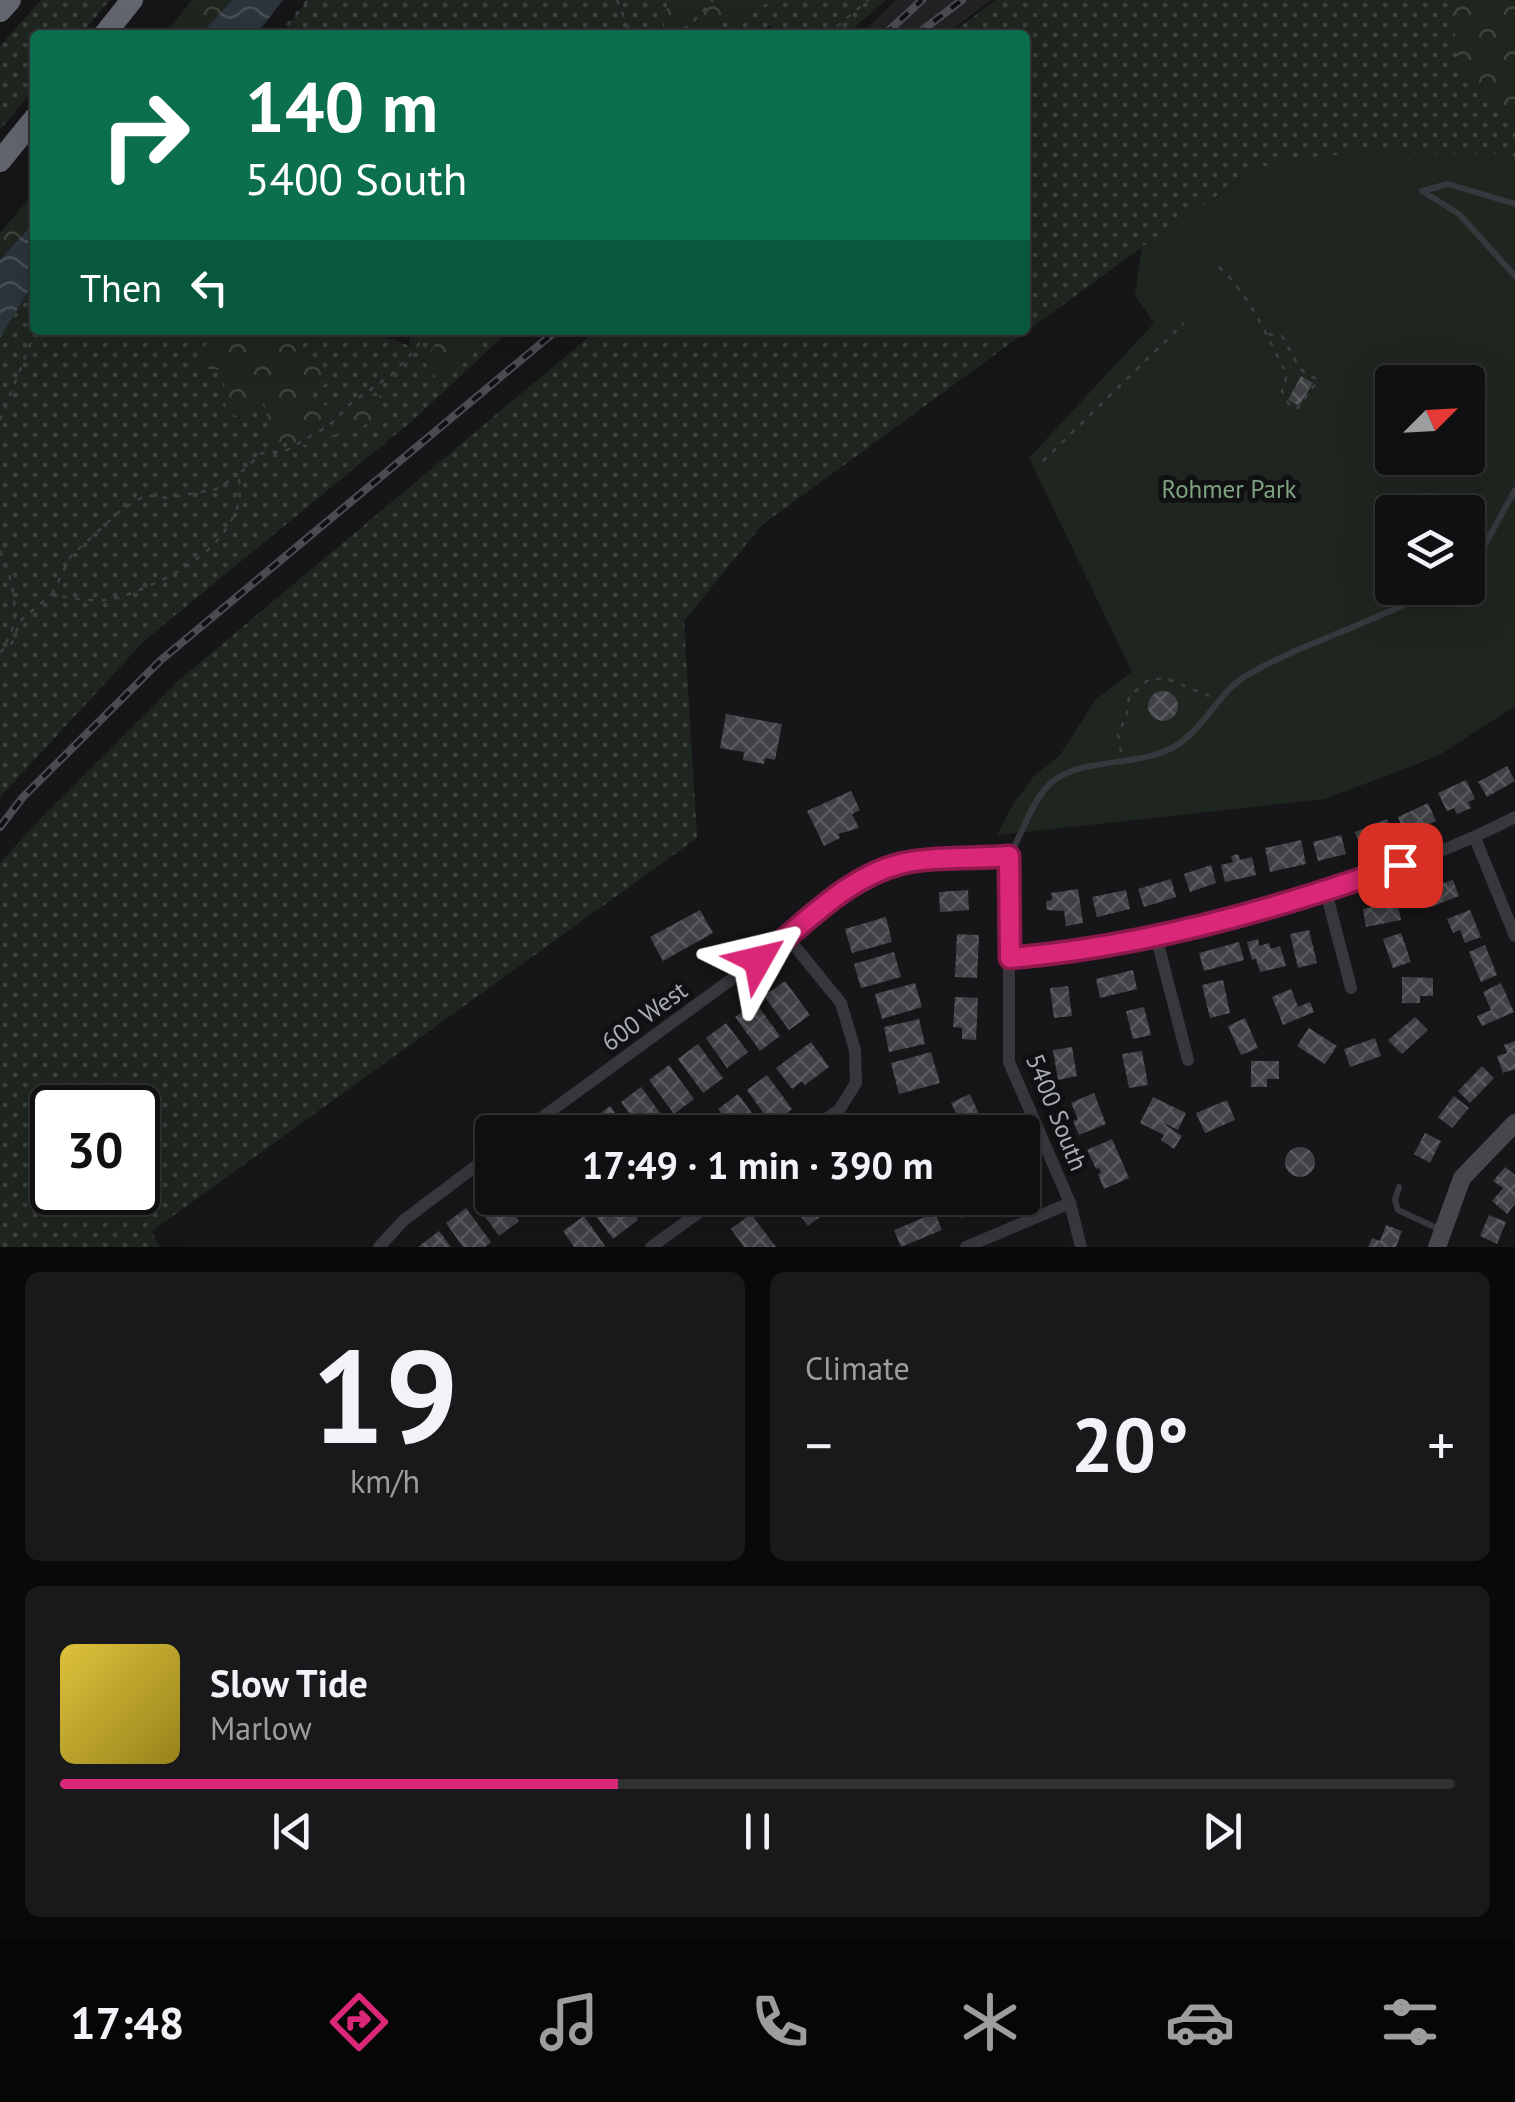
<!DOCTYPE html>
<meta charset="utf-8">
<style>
body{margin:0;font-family:"PT Sans",sans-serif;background:#19191b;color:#f1f3f6;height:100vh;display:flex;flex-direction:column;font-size:38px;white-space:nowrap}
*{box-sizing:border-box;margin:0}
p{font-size:32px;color:#9c9d9f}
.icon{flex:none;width:55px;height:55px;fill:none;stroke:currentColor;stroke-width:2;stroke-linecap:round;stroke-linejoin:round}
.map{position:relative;height:1247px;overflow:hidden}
.details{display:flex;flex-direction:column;gap:25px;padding:25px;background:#09090a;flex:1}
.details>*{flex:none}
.top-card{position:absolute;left:30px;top:30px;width:1000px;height:305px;border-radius:10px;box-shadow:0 10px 40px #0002,0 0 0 2px #303032;background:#0b6e4f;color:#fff;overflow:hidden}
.needle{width:65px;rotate:66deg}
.tools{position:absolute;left:1375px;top:365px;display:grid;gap:20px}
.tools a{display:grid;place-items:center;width:110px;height:110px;border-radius:10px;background:#101012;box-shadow:0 10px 40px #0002,0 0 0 2px #303032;font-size:50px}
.speed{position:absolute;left:30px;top:1085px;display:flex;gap:20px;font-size:50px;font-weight:700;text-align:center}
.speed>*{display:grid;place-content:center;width:130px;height:130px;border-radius:50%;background:#101012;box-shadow:0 10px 40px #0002,0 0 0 2px #303032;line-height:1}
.speed .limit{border:5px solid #111;border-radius:15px;background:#fff;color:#111}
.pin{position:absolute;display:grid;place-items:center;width:85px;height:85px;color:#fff;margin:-42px;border-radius:20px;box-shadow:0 5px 15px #0006}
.me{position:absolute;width:110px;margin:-55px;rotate:53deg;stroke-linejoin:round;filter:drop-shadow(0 0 8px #0008)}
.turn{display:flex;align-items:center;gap:35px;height:210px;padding:0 50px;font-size:45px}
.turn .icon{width:130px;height:130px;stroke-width:2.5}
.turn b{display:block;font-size:70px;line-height:85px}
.then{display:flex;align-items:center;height:95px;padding:0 50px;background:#0003;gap:20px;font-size:38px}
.big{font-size:75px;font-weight:700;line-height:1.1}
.details .widget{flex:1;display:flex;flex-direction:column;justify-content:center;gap:15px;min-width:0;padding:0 35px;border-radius:15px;background:#19191b}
.details .dial{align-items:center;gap:0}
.dial b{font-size:130px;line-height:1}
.song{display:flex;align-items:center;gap:30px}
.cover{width:120px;height:120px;border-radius:15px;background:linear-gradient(135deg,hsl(50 70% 55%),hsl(50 70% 35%))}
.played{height:10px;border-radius:5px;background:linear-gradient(90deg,#db2777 40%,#303032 40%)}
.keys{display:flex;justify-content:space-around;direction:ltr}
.heat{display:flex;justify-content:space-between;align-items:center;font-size:55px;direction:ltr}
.details .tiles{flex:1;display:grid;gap:25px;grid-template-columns:1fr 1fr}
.widget:last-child{grid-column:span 2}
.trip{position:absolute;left:475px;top:1115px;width:565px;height:100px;border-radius:10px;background:#101012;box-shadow:0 10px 40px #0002,0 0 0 2px #303032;font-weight:700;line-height:100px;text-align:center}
.tab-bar{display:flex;height:160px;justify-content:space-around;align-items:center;background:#060607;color:#9c9d9f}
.tab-bar .icon{width:70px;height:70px}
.tab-bar .selected{color:#db2777}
.tab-bar b{font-size:45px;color:#f1f3f6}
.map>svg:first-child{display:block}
</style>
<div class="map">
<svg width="1515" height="1247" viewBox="0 0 1515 1247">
<defs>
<pattern id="grass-dots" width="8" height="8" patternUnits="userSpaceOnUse" patternTransform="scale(2.5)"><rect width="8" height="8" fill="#1e261f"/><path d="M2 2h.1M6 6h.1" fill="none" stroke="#3c433d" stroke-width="1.8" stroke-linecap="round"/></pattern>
<pattern id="forest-crowns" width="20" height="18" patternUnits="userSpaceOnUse" patternTransform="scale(2.5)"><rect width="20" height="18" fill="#1e261f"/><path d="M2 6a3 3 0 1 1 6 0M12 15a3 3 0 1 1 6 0" fill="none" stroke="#3c433d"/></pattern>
<pattern id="water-waves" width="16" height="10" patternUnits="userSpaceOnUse" patternTransform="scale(2.5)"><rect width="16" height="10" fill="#2c353c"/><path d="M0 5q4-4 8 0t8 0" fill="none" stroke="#485056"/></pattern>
<pattern id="building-cross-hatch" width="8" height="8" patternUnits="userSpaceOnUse" patternTransform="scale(2.5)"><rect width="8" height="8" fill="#404145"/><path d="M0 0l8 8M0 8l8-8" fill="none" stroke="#595a5e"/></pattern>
</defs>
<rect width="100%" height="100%" fill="#161618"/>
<polygon fill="#222225" points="896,0 991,0 945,35 860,35"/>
<g fill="url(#grass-dots)" fill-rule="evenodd">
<polygon points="41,0 110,0 80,35 35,35 35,88 0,130 0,46"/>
<polygon points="308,0 668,0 663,35 281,35"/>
<polygon points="770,0 886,0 846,35 781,35 769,25 764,35 696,35"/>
<path d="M996,0H1453L1457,58L1515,123V161L1501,154L1259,167L1142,247L762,525L684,621L697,838L152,1231L159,1247H0V863L42,817L178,681L597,330H1025V35H949ZM52,1108H138V1192H52Z"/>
<polygon points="35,280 35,330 217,330 192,367 224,369 263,397 381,419 381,395 329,407 309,398 293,354 318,330 366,330 410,346 410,330 444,330 425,361 459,367 476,330 510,330 412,421 144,641 0,797 0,338"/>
</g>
<g fill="url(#forest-crowns)">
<polygon points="192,0 232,0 200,35 164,35"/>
<polygon points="668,0 770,0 773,1 696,35 663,35"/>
<polygon points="1453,0 1515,0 1515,123 1457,58"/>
<polygon points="35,191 35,221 0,260 0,233"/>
<polygon points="217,330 266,330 271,335 271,330 318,330 294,353 309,356 329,381 309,398 329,407 382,395 381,419 310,445 273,441 263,398 246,420 226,412 223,370 190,367"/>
<polygon points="444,330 476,330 459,367 439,381 424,361"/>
</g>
<path fill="#1e261f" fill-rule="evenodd" d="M1350,153L1502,154L1515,161V706L1438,756L1325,799L997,835L1013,804L1034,776L1060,755L1096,699L1132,672L1029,458L1154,323L1135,295L1142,247L1259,167ZM1392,382H1468V458H1392ZM1392,512H1468V588H1392Z"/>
<g fill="url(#water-waves)">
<polygon points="232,0 283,0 256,35 200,35"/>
<polygon points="35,221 35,280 0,338 0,260"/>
</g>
<g fill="url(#building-cross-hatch)">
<polygon points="1301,376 1313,383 1299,406 1288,400"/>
<circle cx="1163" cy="706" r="15"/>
<polygon points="726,714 782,724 775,760 765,758 764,764 743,760 744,752 720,748"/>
<polygon points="1507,766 1515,781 1487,797 1478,782"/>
<polygon points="1466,780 1475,799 1468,802 1471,808 1457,814 1454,808 1447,811 1438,793"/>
<polygon points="851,791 860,810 852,814 859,828 838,834 840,838 824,846 807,811"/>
<polygon points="1428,803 1436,821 1405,835 1398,817"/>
<polygon points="1387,819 1394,838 1362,850 1355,832"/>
<polygon points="1341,835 1346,854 1318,861 1313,842"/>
<polygon points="1301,840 1306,864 1270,872 1265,848"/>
<polygon points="1238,854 1240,860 1252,857 1256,875 1225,882 1221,865 1233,862 1231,856"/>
<polygon points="1211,865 1216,883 1190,892 1184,874"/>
<polygon points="1171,879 1176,897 1144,907 1138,889"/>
<polygon points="1453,880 1459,896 1431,907 1424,889"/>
<polygon points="1078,889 1083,923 1066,926 1064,911 1047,910 1046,901 1052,900 1051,893"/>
<polygon points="968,890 969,910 940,912 939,892"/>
<polygon points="1126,890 1130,909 1097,917 1092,897"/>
<polygon points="1397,901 1401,920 1366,927 1363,909"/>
<polygon points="700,910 713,933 663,961 650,937"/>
<polygon points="1470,910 1481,937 1465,943 1460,930 1453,933 1447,919"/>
<polygon points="886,917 892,942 852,953 845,929"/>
<polygon points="1309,930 1317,963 1298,968 1290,934"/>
<polygon points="1401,933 1411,962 1393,968 1383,939"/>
<polygon points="957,934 979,935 977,978 955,977"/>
<polygon points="1258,939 1259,946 1269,943 1271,949 1280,946 1286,966 1260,972 1256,959 1252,960 1247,942"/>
<polygon points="1239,942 1244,960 1204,971 1199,953"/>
<polygon points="1485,945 1497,975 1481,982 1469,952"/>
<polygon points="894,952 901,977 861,988 854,964"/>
<polygon points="1133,970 1137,989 1100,998 1096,979"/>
<polygon points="1402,977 1433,978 1433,996 1420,996 1420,1003 1402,1003"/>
<polygon points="1223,980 1230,1013 1210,1018 1202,985"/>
<polygon points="785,981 810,1015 789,1030 764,996"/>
<polygon points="915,983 922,1007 882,1019 875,994"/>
<polygon points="1501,983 1514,1012 1482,1026 1477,1016 1491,1010 1483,992"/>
<polygon points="1068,986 1072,1016 1054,1018 1050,988"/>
<polygon points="1291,989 1298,1007 1310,1002 1314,1012 1283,1025 1272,997"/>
<polygon points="955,997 978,998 976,1040 962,1039 962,1028 953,1027"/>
<polygon points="755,1002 780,1036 760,1051 735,1017"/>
<polygon points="1144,1007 1151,1035 1133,1039 1126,1011"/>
<polygon points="1415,1017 1428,1030 1402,1054 1388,1040"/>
<polygon points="1245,1018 1258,1048 1241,1055 1228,1026"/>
<polygon points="919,1019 925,1044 889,1052 884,1027"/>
<polygon points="726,1023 748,1052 727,1068 706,1038"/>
<polygon points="1309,1028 1337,1046 1325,1064 1297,1046"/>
<polygon points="1375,1038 1381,1056 1350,1067 1344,1049"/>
<polygon points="1515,1041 1515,1069 1503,1073 1497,1056 1507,1053 1504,1045"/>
<polygon points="811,1042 829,1067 805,1085 802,1081 792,1089 776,1068"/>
<polygon points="698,1044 723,1078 703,1093 678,1059"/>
<polygon points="1072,1047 1077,1076 1058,1080 1053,1050"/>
<polygon points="1142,1051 1148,1085 1129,1088 1122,1054"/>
<polygon points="931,1052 940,1083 899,1094 891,1063"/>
<polygon points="1251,1061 1279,1061 1279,1079 1267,1079 1267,1087 1251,1087"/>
<polygon points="669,1065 694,1099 674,1114 649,1080"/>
<polygon points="1482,1066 1494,1078 1470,1103 1458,1091"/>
<polygon points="767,1075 792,1109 771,1124 747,1090"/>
<polygon points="641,1087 666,1121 651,1132 643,1132 621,1102"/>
<polygon points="1094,1093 1106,1124 1079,1135 1073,1121 1078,1119 1071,1103"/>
<polygon points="738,1094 763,1128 758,1132 735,1132 718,1109"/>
<polygon points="970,1094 985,1127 973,1132 965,1132 963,1129 942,1132 937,1121 956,1113 951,1103"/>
<polygon points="1454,1096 1469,1108 1452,1128 1438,1117"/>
<polygon points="1153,1097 1186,1113 1178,1130 1161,1122 1182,1136 1174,1149 1161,1140 1164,1135 1140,1123"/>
<polygon points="1227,1100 1235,1120 1205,1133 1196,1113"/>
<polygon points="610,1106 630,1132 599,1132 590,1121"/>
<polygon points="710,1116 722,1132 688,1132"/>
<polygon points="1425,1133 1441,1141 1430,1163 1414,1154"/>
<polygon points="1112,1139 1129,1178 1104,1189 1098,1174 1101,1173 1099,1168 1096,1169 1087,1150"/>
<circle cx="1300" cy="1162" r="15"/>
<polygon points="1505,1167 1515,1175 1515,1204 1507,1214 1492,1201 1503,1188 1493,1181"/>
<polygon points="492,1187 492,1198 502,1198 519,1221 499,1236 474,1201"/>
<polygon points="514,1198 545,1198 547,1200 527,1215"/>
<polygon points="598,1198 614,1198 624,1212 629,1208 638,1220 613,1239 588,1205"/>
<polygon points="634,1198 668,1198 646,1214"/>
<polygon points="787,1198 818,1198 828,1211 808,1226"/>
<polygon points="953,1198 974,1198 979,1210 961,1218"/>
<polygon points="466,1208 491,1242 485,1247 463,1247 446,1223"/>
<polygon points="935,1213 942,1230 901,1247 894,1230"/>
<polygon points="751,1214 776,1247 744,1247 731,1229"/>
<polygon points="1489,1215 1506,1222 1497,1244 1480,1236"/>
<polygon points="584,1216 605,1246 603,1247 574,1247 563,1231"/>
<polygon points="1386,1225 1402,1231 1396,1247 1368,1247 1372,1238 1380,1241"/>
<polygon points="439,1231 451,1247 418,1247"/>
</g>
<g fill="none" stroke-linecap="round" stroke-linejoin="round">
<g stroke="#3d3f44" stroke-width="2.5" stroke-dasharray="5 8" stroke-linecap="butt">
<polyline points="617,0 631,35"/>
<polyline points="279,35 308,0"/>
<polyline points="672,35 689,26 713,0"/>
<polyline points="827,35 868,0"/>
<path d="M1219,267C1250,295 1268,338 1287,375L1282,391L1290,407L1298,408L1318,380L1300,369L1282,336L1266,334"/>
<polyline points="0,420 31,342 40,330"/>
<polyline points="1043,461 1184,323"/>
<path d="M0,551C13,578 25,627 0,649"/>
<polyline points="52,594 71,556 121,510 146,495 167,498 217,489 238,475"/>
<path d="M0,652L12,643L20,621L52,594C70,599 103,603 121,597C168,580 221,555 238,505C241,495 239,484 239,474L262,453L285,451L330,425L349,405L391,375L416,349L426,330"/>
<polyline points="1121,752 1118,735 1127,714 1129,697 1149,679 1168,679 1209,696"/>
</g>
<g stroke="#37383d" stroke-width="6">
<polyline points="1515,204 1448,184 1422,191 1459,214 1515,276"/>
<polyline points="1468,564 1483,548 1515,490"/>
<path d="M1009,856C1022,835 1029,808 1045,789C1074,753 1141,771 1180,743C1207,724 1220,690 1249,674C1309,640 1377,622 1436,588"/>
<polyline points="1399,1187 1395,1200 1398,1210 1441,1230"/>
</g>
<g stroke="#37383d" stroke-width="12">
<polyline points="1475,838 1515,936"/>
<polyline points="1326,892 1351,988"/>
<polyline points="1156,936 1188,1060"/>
<polyline points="788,938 841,1003 855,1050 856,1083 839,1110 808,1132"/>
<path d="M1010,958C1092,950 1170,933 1250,912C1340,888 1432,860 1515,817"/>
<polyline points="522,1132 788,938 832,899 867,878 901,864 1009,856 1009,1062 1070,1203 1081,1247"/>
<polyline points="379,1247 404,1220 492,1154"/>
<polyline points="651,1247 719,1198"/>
<polyline points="966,1247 1070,1203"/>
</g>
<polyline stroke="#45474d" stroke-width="18" points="1437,1247 1462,1178 1515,1123"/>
<g stroke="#63666e" stroke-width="22">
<polyline points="0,11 10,0"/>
<polyline points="104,35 132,0"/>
<polyline points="0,161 35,118"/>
</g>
<g stroke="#4a4c52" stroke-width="8">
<g id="rail">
<polyline points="884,35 922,0"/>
<polyline points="916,35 962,0"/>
<polyline points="0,827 23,797 161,660 557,330"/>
</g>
</g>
<use href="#rail" stroke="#111113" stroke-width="4" stroke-dasharray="11" stroke-linecap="butt"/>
</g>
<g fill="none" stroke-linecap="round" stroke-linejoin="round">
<g stroke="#8e194d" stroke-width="25">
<path id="route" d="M758,960C803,927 844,878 900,864C932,856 976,859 1009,856L1010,958C1143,947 1275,910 1400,865"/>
</g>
<use href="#route" stroke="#db2777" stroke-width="18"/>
</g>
<g text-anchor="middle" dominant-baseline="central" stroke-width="10" stroke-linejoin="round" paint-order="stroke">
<g font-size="25" fill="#7fa381" stroke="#111113">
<text x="1229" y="489">Rohmer Park</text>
</g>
<g font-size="25" fill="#a8adb8" stroke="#111113">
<text transform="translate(644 1016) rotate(-36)">600 West</text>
<text transform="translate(1057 1112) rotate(68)">5400 South</text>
</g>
</g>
</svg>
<div class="tools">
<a><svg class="needle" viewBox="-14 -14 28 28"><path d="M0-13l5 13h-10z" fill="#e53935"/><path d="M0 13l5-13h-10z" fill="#9c9d9f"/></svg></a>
<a><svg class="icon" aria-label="layers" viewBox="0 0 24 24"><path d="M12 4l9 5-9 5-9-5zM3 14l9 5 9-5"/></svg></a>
</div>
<div class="speed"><div class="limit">30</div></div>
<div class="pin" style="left:1400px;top:865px;background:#d93025"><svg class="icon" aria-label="arrive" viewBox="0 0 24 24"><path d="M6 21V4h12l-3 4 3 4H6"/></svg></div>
<svg class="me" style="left:758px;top:960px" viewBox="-20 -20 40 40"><path d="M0-17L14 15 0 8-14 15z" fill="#db2777" stroke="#fff" stroke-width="4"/></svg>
<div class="trip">17:49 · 1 min · 390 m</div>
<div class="top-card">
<div class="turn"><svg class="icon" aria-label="right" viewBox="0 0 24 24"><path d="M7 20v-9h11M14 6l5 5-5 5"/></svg><div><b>140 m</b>5400 South</div></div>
<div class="then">Then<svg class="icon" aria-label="left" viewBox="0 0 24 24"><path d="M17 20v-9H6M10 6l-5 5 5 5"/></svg></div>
</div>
</div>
<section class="details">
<div class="tiles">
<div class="widget dial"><b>19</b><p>km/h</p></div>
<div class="widget"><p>Climate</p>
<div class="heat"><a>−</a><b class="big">20°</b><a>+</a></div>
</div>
<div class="widget">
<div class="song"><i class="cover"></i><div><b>Slow Tide</b><p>Marlow</p></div></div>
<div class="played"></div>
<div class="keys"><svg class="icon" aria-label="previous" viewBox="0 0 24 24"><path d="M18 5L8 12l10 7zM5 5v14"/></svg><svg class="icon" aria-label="pause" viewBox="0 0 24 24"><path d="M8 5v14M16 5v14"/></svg><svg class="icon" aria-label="next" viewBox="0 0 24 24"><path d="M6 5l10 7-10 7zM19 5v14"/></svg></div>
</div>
</div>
</section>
<nav class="tab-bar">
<b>17:48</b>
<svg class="icon selected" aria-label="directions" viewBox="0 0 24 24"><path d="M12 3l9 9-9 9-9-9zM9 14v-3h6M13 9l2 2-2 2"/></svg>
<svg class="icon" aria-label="music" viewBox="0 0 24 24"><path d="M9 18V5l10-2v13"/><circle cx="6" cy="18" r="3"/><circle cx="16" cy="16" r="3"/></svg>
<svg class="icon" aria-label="phone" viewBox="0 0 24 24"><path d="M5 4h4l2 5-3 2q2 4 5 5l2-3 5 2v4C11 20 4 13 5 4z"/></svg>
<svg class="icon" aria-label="climate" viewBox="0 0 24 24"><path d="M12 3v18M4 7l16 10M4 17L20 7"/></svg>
<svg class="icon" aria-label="car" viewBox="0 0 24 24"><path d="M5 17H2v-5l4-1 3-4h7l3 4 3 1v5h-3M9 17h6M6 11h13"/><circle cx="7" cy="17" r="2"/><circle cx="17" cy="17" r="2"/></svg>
<svg class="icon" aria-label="filters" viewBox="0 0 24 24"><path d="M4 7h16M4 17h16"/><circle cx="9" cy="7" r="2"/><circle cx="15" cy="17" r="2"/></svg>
</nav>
